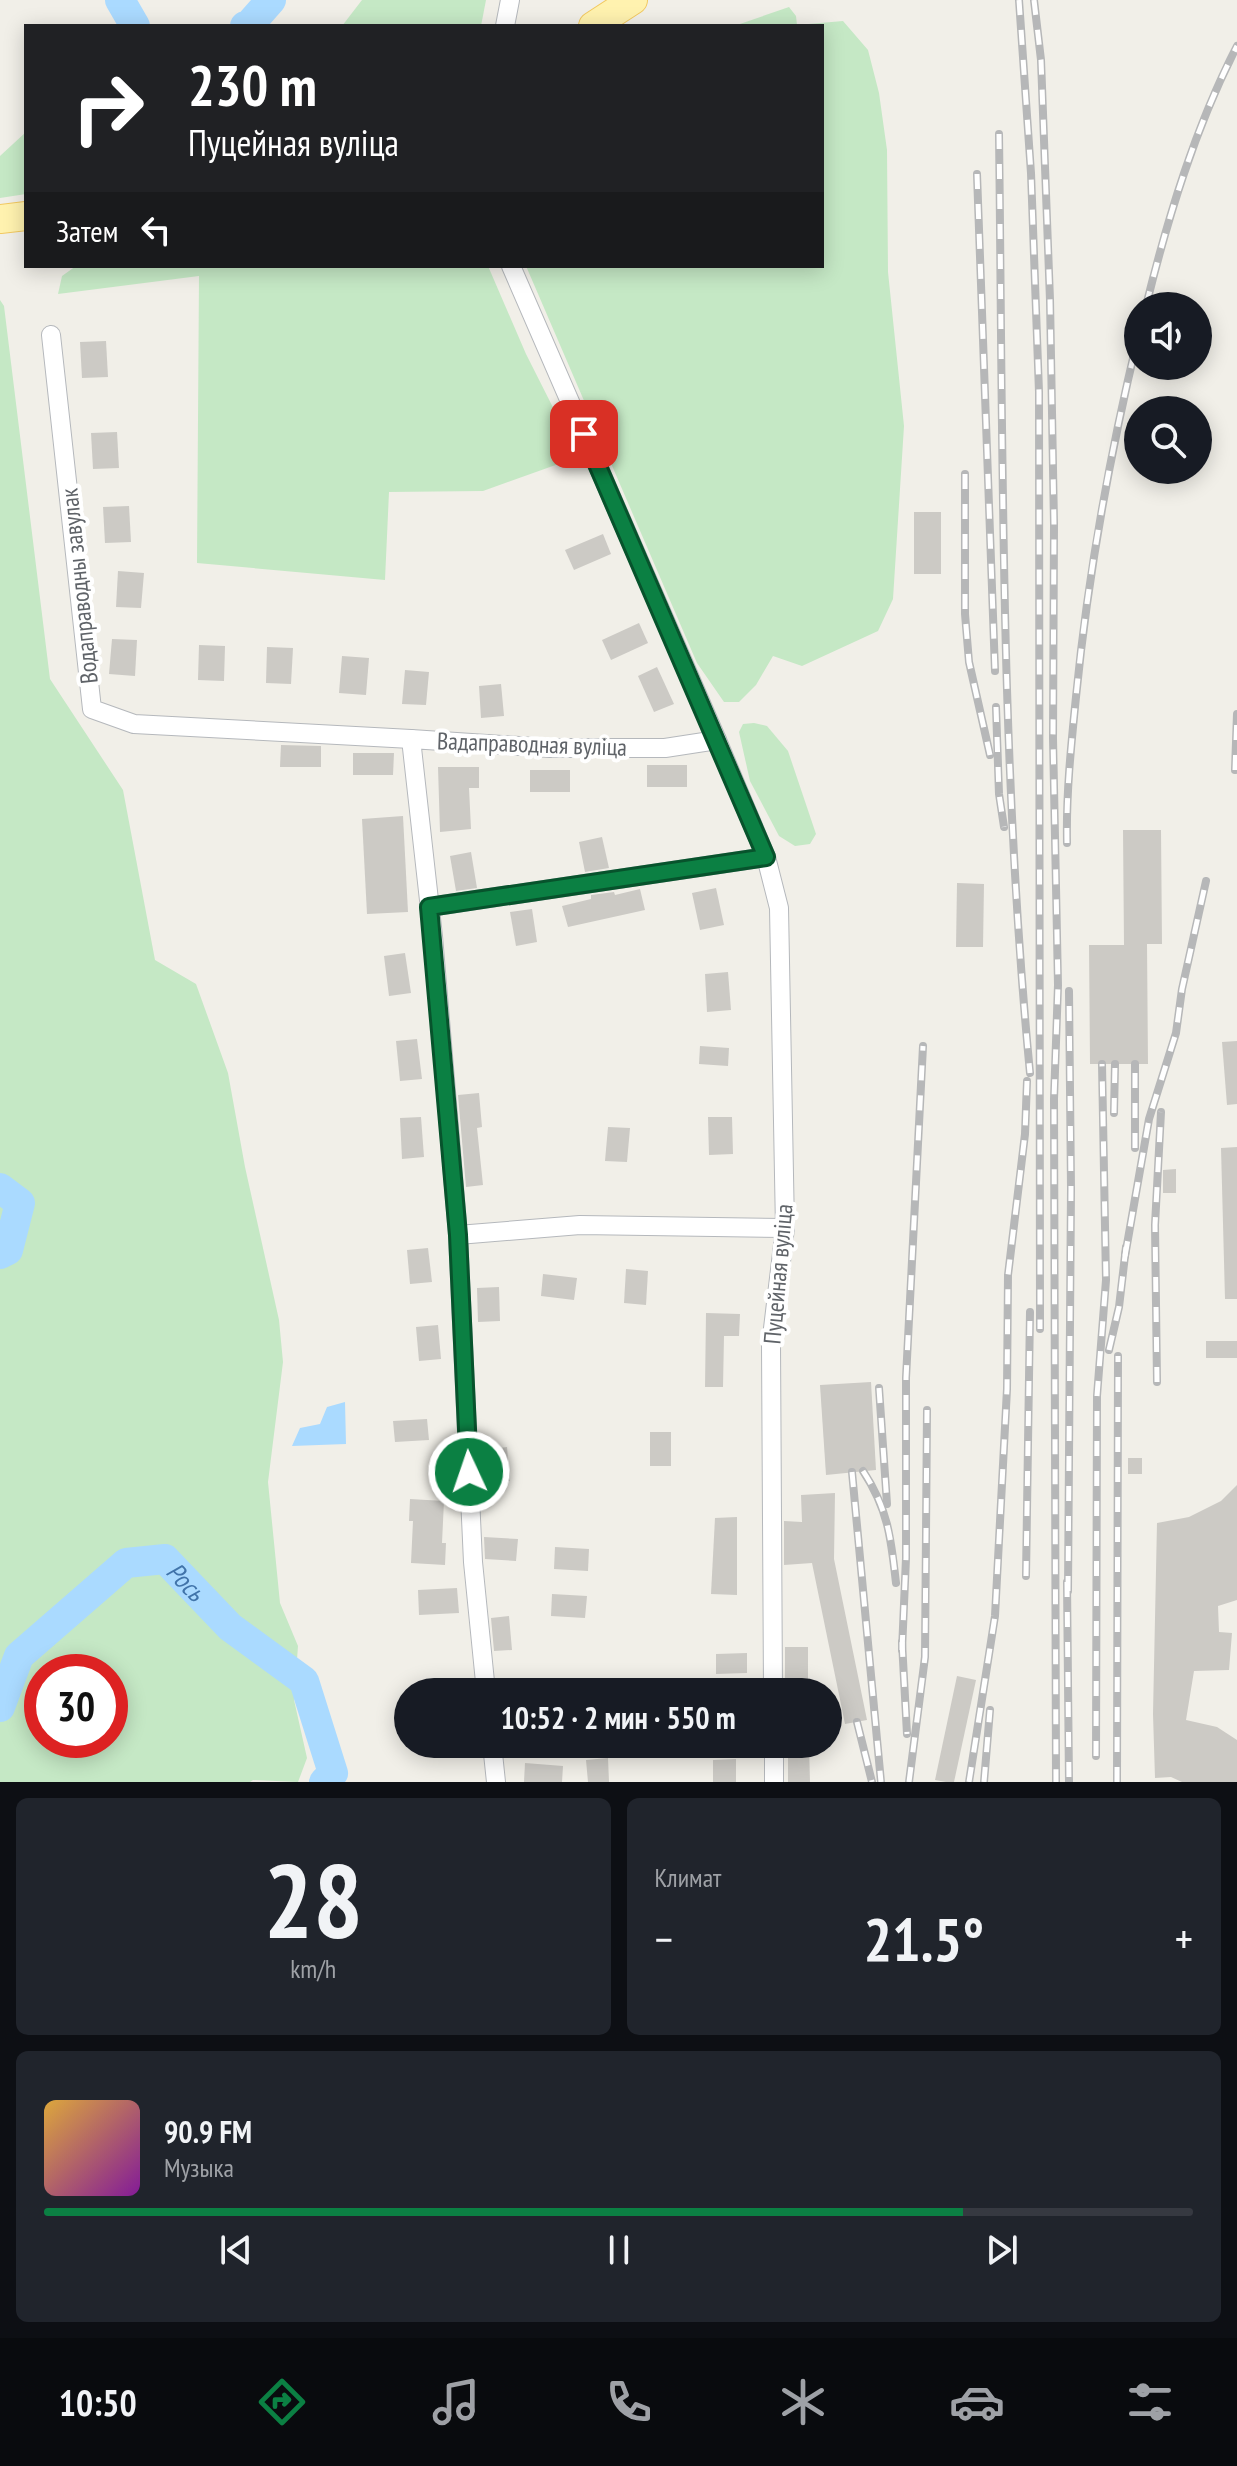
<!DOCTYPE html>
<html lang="ru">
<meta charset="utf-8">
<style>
body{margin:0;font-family:"PT Sans Narrow",sans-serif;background:#20242c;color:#f1f3f6;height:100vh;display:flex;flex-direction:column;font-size:30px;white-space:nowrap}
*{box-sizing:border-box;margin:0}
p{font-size:26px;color:#9ea1a6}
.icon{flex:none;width:44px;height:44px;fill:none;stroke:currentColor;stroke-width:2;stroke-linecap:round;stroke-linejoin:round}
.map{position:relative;height:1782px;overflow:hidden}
.drawer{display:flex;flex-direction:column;gap:16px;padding:16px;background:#0d0f14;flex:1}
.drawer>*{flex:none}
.guide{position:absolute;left:24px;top:24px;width:800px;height:244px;border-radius:0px;box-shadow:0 4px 20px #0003;background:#202124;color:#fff;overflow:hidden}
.buttons{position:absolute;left:1124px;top:292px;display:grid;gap:16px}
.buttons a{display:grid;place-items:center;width:88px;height:88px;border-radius:50%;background:#171b24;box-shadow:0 4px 20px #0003;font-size:40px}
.speed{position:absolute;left:24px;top:1654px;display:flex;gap:16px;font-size:40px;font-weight:700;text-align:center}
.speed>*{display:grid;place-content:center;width:104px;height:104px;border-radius:50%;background:#171b24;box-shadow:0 4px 20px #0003;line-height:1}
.speed .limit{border:12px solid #d22;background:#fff;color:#111}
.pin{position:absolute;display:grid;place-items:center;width:68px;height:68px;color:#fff;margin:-34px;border-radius:16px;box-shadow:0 4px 12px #0006}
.me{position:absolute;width:88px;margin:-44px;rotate:357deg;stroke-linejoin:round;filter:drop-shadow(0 0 6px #0008)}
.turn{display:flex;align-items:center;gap:28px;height:168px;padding:0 32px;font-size:36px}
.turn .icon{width:104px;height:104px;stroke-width:2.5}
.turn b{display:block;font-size:56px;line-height:68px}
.then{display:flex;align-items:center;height:76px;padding:0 32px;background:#0003;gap:16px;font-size:30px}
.big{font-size:60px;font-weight:700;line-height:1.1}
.drawer .tile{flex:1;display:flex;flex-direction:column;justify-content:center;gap:12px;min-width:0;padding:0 28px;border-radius:12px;background:#20242c}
.drawer .dial{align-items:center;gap:0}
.dial b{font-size:104px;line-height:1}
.song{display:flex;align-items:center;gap:24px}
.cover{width:96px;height:96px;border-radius:12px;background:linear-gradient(135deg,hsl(40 70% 55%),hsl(290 70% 35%))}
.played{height:8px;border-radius:4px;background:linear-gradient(90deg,#0b8043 80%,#363941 80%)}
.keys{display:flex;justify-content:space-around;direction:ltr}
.heat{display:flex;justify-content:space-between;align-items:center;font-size:44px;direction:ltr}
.drawer .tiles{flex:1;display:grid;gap:16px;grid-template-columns:1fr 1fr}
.tile:last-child{grid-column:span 2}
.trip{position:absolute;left:394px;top:1678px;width:448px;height:80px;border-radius:40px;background:#171b24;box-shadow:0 4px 20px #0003;font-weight:700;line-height:80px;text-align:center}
.dock{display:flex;height:128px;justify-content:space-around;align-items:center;background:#090b0e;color:#9ea1a6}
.dock .icon{width:56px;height:56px}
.dock .selected{color:#0b8043}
.dock b{font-size:36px;color:#f1f3f6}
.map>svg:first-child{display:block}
</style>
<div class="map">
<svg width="1237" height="1782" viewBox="0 0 1237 1782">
<rect width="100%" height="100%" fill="#f1efe8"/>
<g fill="#c5e8c5" fill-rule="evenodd">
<polygon points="362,0 486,0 481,26 342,26"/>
<polygon points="789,7 796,16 797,25 843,21 868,50 879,93 887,150 888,272 904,426 893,599 878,631 802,666 773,656 756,685 739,702 724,702 697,663 526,266 822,266 822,26 734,26"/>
<polygon points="26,132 26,194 0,198 0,156"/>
<polygon points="76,266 488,266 526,354 578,457 483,491 389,492 385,580 197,563 199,276 58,294 62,276"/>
<path d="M0,300L4,306L50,679L123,790L155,960L196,984L228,1073L245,1167L279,1320L283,1362L268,1482L280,1603L298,1646L294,1700L307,1758L298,1782L253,1780L250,1782H0ZM110,1672V1740H42V1672Z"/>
<polygon points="754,723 767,726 788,751 816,834 810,844 795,846 779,836 750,781 739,732 743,724"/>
</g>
<polygon fill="#aadaff" points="345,1402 346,1444 292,1446 300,1428 320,1424 327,1407"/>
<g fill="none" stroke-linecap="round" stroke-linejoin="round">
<g stroke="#aadaff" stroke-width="30">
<polyline points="120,0 135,26"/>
<polyline points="245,26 249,25 271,0"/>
<polyline points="0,1188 20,1203 8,1250 0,1254"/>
<path id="s1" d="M0,1707L19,1656L126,1563L165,1559L230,1627L304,1681L333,1773L324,1782"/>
</g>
</g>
<g fill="#cccac5">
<polygon points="106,341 108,377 82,378 80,342"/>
<polygon points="117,432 119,468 93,469 91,433"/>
<polygon points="129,506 131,542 105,543 103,507"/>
<rect x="914" y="512" width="27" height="62"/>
<polygon points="603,534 611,554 574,570 565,550"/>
<polygon points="118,571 144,573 141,608 116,607"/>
<polygon points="639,623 648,643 611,660 602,640"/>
<polygon points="112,639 137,640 135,676 109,674"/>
<polygon points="199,645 225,646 224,681 198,680"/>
<polygon points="267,647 293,648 291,684 266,683"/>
<polygon points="342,656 369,658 366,695 339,693"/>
<polygon points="657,667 674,704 654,712 638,676"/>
<polygon points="405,670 429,672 426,705 402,704"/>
<polygon points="501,684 504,716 481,718 479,686"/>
<polygon points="281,745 321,746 321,767 280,767"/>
<polygon points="353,753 394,753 393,775 353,775"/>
<rect x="647" y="765" width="40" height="22"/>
<polygon points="438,767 479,767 479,788 469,788 471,829 440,832"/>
<rect x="530" y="770" width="40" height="22"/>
<polygon points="403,816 408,912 367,914 362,819"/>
<polygon points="1123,830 1161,830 1162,944 1147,944 1148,1064 1090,1064 1089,945 1124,945"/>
<polygon points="602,837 609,868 585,872 579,842"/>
<polygon points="471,852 477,888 456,891 450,856"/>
<polygon points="957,883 984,884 983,947 956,947"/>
<polygon points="716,888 724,925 700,930 692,893"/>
<polygon points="640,889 645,910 568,927 562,906 591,899 591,895 614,892 615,895"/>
<polygon points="532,909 537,942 516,946 510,912"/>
<polygon points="405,953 411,993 389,996 384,956"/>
<polygon points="728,972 731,1010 707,1012 705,974"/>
<polygon points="417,1039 422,1079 400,1081 396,1041"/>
<polygon points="1237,1041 1237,1104 1227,1105 1222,1042"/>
<polygon points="700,1046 729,1048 728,1066 699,1064"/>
<polygon points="479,1093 482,1127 477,1128 483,1185 466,1187 458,1095"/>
<polygon points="421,1117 424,1157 402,1159 400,1118"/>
<polygon points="708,1117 732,1117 733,1154 709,1155"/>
<polygon points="608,1127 630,1128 627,1162 605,1161"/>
<polygon points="1237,1147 1237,1299 1225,1299 1221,1148"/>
<polygon points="1176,1169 1176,1193 1163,1193 1163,1170"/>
<polygon points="428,1248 432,1282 410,1284 407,1250"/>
<polygon points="626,1269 648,1271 646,1305 624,1303"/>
<polygon points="543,1274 577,1278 574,1300 541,1296"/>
<polygon points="499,1287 500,1321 478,1322 477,1288"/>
<polygon points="706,1313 740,1314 739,1336 724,1336 723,1387 705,1387"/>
<polygon points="438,1325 441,1359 419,1361 416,1327"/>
<rect x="1206" y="1341" width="31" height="17"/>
<polygon points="871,1382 876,1470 826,1475 820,1385"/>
<polygon points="427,1419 429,1440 395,1442 393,1421"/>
<rect x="650" y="1432" width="21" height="34"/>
<polygon points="507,1447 510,1481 488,1483 485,1450"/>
<rect x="1128" y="1458" width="14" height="16"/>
<polygon points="1237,1485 1237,1600 1218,1606 1219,1632 1232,1633 1229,1670 1194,1671 1186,1720 1217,1727 1237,1740 1237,1782 1182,1782 1171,1777 1155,1778 1153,1714 1157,1523 1189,1517 1221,1501"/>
<polygon points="835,1493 834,1559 867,1720 845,1724 812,1563 784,1565 784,1521 802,1522 801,1495"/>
<polygon points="410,1499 444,1501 442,1543 446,1543 445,1565 411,1563 413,1521 409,1521"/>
<polygon points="737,1517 737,1595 711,1594 715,1518"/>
<polygon points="484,1537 518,1539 516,1561 485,1559"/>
<polygon points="555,1547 589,1549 588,1571 554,1569"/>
<polygon points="457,1588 459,1613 419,1615 418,1590"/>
<polygon points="552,1594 587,1596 585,1618 551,1616"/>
<polygon points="509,1616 512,1650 494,1651 491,1618"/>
<rect x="785" y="1647" width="23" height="45"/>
<polygon points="747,1653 747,1673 716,1674 716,1654"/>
<polygon points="957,1676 976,1680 954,1782 946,1782 935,1780"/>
<polygon points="788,1744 809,1744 810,1782 788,1782"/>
<polygon points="608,1758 609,1782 588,1782 586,1760"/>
<polygon points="736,1759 736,1782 713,1782 713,1760"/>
<polygon points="525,1763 563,1766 562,1782 524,1782"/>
</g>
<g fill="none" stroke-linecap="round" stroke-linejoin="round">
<g stroke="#b5b8bc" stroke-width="20">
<g id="street">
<polyline points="505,26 510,0"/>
<polyline points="511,266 717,740 766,857 779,908 785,1228 771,1345 773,1692"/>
<polyline points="51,335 92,709 134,724 411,739"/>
<polyline points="717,740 665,748 550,748 411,739 433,936 458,1235 580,1225 785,1228"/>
<polyline points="429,907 766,857"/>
<polyline points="458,1235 473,1562 486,1692"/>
<polyline points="492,1744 496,1782"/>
<polyline points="774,1744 774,1782"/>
</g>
</g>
<g stroke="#f2c960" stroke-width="30">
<g id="primary">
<polyline points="593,26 633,0"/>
<polyline points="0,219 26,216"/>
</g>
</g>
<use href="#street" stroke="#fff" stroke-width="18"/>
<use href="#primary" stroke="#fff2af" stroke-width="28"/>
<g stroke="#b6b7b8" stroke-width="8">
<g id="rail">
<polyline points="1019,0 1031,173 1039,392 1040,1329"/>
<polyline points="1034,0 1041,60 1050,300 1054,524 1053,738 1058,985 1054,1099 1056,1782"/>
<path d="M999,134C1003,447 1000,762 1030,1073"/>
<polyline points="977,174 995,671"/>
<path d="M1146,306C1168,217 1195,128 1237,46"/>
<polyline points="965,474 965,614 969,662 990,755"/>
<polyline points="996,707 999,794 1004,827"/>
<polyline points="1235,770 1237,714"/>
<path d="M1067,843C1066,795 1071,746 1076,697C1088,574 1109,458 1138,337"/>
<polyline points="1114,1113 1115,1064"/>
<polyline points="1135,1148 1135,1064"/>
<polyline points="1125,1256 1149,1119 1176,1033 1182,989 1206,881"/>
<polyline points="1109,1350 1119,1307 1126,1247"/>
<polyline points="1157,1382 1155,1225 1161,1112"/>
<polyline points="879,1388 887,1504"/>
<path d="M863,1471C888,1509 891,1538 896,1583"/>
<polyline points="852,1472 881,1782"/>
<polyline points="1026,1576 1030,1312"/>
<polyline points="1067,1582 1069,1782"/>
<polyline points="1068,1591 1071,1188 1069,991"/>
<polyline points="902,1642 907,1734"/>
<polyline points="902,1650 906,1558 906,1378 923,1046"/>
<polyline points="857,1722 872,1782"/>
<polyline points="1096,1756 1097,1396 1106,1280 1102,1064"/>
<polyline points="909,1782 925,1657 927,1410"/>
<polyline points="969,1782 995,1616 1007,1389 1008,1275 1025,1134 1027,1081"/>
<polyline points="984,1782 990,1710"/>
<polyline points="1117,1782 1118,1356"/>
</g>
</g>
<use href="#rail" stroke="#fff" stroke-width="5" stroke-dasharray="15" stroke-linecap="butt"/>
</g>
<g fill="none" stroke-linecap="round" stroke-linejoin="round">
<g stroke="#07532c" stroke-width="20">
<polyline id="route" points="469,1472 458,1235 429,907 766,857 584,434"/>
</g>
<use href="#route" stroke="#0b8043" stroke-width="14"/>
</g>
<g text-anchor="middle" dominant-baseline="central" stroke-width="8" stroke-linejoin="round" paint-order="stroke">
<g font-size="24" fill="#5f6368" stroke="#fff">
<text transform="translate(79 586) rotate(-96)">Водаправодны завулак</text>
<text transform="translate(532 744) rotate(2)">Вадаправодная вуліца</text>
<text transform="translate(778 1274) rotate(-85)">Пуцейная вуліца</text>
</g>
<g font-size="26" font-style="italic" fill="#4174aa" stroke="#fff">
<text stroke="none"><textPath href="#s1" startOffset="266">Рось</textPath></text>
</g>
</g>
</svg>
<div class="buttons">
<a><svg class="icon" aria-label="sound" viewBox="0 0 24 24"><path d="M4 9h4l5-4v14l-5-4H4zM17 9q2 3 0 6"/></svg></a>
<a><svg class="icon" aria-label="search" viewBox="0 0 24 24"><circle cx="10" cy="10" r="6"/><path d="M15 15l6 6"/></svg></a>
</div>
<div class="speed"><div class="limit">30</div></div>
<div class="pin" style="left:584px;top:434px;background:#d93025"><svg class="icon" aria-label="arrive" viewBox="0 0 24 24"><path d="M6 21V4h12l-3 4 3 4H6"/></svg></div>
<svg class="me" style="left:469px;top:1472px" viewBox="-20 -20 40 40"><circle r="17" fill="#0b8043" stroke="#fff" stroke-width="3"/><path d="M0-11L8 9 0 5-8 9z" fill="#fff"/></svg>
<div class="trip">10:52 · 2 мин · 550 m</div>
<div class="guide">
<div class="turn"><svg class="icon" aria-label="right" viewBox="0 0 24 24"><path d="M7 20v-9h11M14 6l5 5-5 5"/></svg><div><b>230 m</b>Пуцейная вуліца</div></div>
<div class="then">Затем<svg class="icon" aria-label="left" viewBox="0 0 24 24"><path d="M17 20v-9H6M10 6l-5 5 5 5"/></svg></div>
</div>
</div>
<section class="drawer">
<div class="tiles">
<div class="tile dial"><b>28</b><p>km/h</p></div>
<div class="tile"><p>Климат</p>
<div class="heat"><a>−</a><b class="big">21.5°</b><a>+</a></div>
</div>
<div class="tile">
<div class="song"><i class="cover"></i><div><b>90.9 FM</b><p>Музыка</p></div></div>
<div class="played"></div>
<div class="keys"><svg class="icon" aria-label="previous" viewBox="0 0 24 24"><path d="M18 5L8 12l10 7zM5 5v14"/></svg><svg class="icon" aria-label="pause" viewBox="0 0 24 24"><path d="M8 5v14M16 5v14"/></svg><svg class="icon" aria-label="next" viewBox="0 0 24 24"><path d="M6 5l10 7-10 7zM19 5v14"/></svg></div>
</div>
</div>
</section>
<nav class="dock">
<b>10:50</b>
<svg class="icon selected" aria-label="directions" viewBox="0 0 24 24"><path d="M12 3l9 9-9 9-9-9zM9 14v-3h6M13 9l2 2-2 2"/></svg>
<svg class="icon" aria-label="music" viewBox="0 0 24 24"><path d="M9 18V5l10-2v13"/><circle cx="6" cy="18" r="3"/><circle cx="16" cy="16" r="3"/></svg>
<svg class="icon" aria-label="phone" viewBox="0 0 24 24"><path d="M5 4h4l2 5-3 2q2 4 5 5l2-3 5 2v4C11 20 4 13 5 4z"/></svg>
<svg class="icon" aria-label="climate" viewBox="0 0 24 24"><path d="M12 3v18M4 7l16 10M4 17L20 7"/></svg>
<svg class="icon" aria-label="car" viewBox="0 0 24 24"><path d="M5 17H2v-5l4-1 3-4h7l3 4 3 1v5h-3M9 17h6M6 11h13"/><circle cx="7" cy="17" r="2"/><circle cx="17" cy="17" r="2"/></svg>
<svg class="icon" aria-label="filters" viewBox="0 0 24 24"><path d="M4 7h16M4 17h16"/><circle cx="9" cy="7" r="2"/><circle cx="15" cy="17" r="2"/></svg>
</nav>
